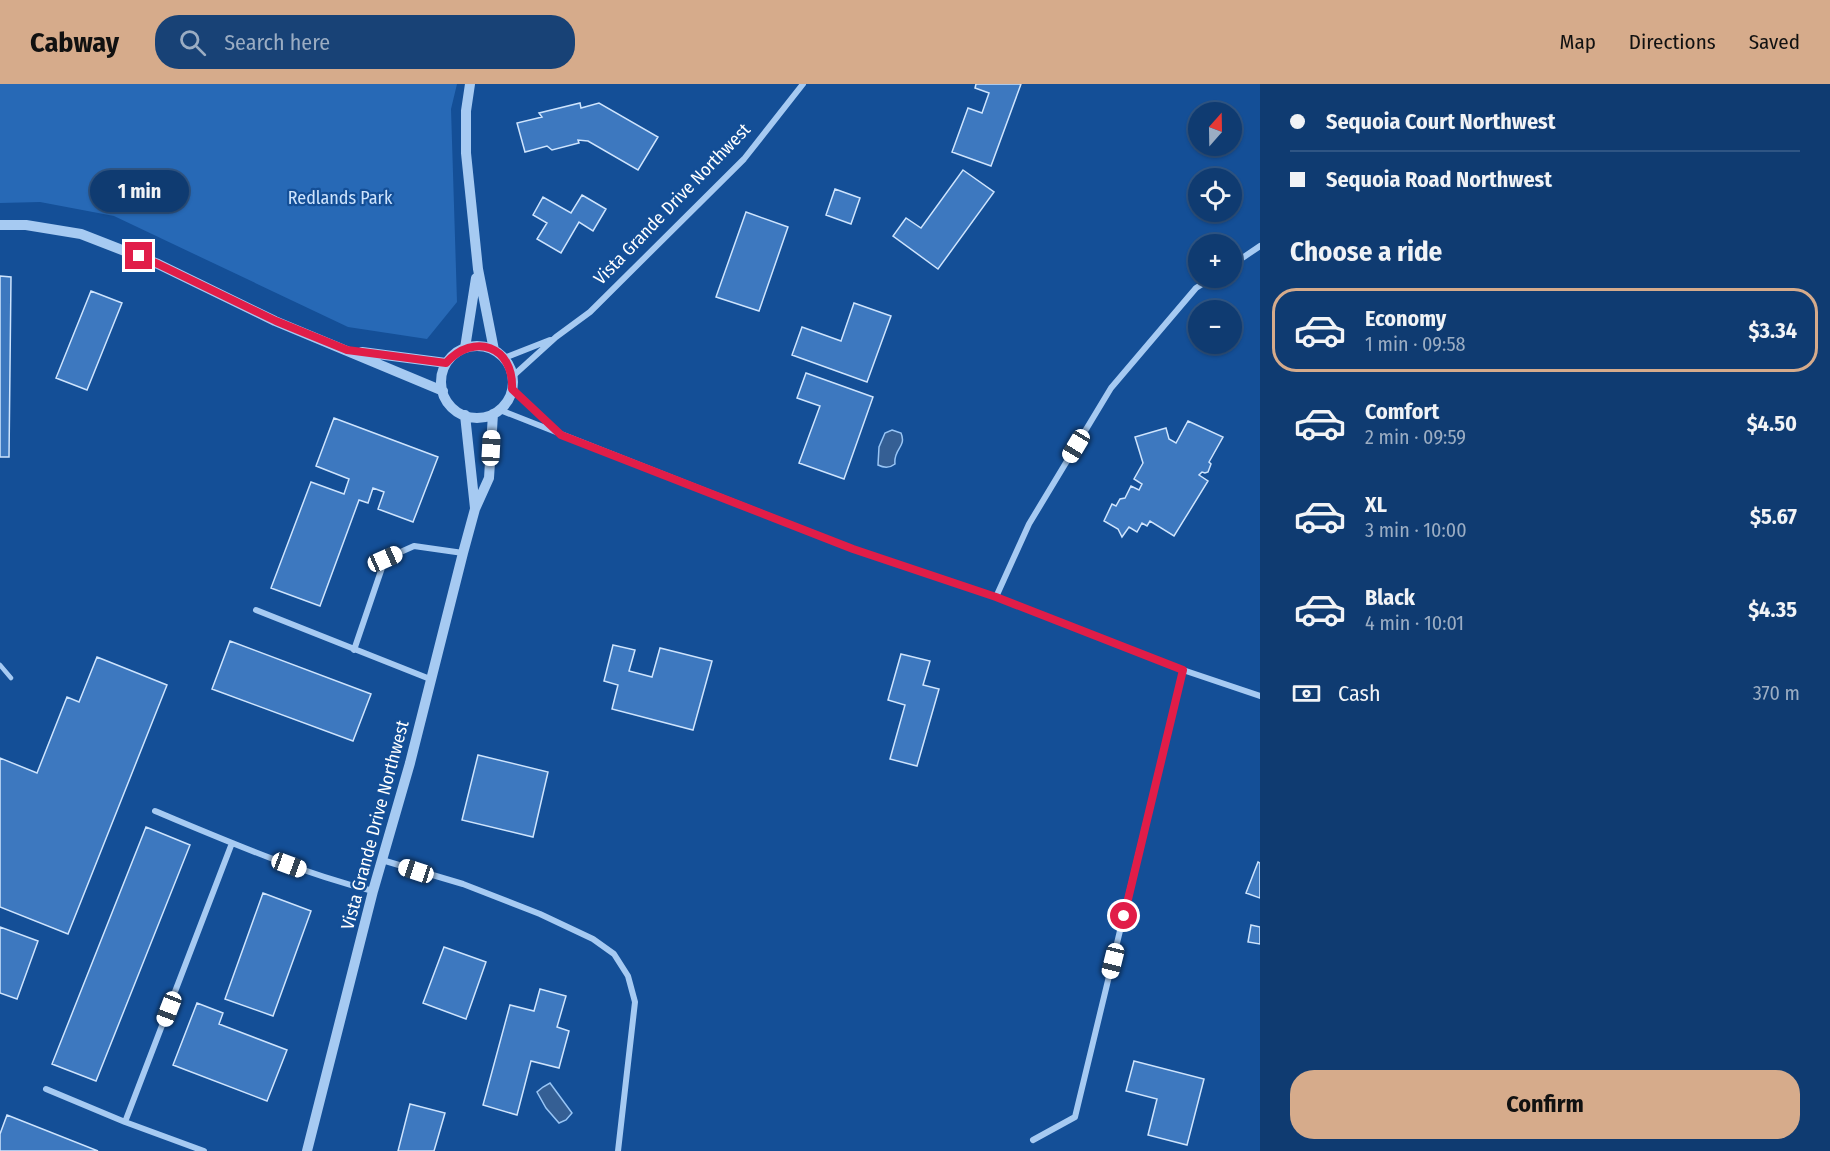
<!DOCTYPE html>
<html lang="en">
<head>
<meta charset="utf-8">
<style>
  :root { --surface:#0f3b71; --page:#184276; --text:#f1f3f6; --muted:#9badc3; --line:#2f5584; --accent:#d6ab8b }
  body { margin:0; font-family:"Fira Sans Condensed",sans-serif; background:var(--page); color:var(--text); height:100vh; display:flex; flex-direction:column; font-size:22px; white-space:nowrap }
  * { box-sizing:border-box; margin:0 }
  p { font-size:20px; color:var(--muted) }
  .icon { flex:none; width:33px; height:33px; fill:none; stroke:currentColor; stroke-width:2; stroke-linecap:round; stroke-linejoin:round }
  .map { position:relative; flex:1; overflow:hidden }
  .sheet { display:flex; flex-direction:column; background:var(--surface); width:570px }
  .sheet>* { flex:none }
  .banner { display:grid; align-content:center; height:132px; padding:0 30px; background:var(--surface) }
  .needle { width:39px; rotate:20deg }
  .fabs { position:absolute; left:1188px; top:18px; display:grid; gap:12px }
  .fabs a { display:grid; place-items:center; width:54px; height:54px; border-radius:50%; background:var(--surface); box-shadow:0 2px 4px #0004,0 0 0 2px var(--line); font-size:30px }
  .end { position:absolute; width:27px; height:27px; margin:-14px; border:8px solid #e11d48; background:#fff; box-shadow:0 0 0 3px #fff }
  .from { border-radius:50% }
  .bubble { position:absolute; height:42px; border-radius:21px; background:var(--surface); box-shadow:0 2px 4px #0004,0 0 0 2px var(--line); font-size:20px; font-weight:700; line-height:42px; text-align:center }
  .car { position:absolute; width:18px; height:36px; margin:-18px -9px; border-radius:8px; box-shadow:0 0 4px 2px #0007; background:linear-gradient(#fff 24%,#345 0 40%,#fff 0 76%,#345 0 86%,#fff 0) }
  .banner b { display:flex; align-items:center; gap:21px; height:57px; font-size:22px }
  .banner b+b { border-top:2px solid var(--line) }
  .banner i { width:15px; height:15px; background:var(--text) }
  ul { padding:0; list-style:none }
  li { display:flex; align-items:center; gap:18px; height:84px; margin:0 12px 9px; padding:0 18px; border:3px solid transparent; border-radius:24px }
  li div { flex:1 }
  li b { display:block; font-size:22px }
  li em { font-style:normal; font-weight:700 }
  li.on { border-color:var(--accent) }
  li>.icon { width:54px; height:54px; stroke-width:1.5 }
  h2 { padding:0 30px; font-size:27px; line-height:72px }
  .pay { display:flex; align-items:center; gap:15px; height:66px; padding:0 30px; font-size:22px }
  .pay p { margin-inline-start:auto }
  .cta { display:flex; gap:12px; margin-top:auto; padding:12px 30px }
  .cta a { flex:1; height:69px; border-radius:24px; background:var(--accent); color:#111; font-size:24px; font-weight:700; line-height:69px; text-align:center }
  header { display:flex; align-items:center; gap:36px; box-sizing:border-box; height:84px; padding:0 30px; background:var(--accent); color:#111 }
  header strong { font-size:28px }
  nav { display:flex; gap:33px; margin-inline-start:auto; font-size:21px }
  .search { width:420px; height:54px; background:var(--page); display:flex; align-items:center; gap:15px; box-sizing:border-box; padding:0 21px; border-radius:24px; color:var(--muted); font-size:22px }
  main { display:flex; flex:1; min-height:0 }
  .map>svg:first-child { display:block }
</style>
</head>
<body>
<header>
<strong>Cabway</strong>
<div class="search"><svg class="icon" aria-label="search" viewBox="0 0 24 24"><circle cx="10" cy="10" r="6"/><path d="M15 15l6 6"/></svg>Search here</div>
<nav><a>Map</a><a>Directions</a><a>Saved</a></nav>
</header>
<main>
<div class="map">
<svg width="1260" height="1067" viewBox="0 0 1260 1067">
  <rect width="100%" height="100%" fill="#144f97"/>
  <path fill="#2769b6" d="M0,0h457l-6,25 6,193 -30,37 -79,-12 -234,-111 -74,-14 -40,1z"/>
  <path fill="#355f94" stroke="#98c5f5" stroke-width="1.5" d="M892,346l9,3c6,14 -8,16 -6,31 -5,4 -11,4 -17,1l1,-18 6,-14z
    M550,999l22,30 -6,7 -7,3 -13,-15 -9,-16 6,-5z"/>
  <path fill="#3d78bf" stroke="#cee4fd" stroke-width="1.5" d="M976,0h45l-30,82 -39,-14 16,-44 14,5 7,-20 -14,-5z
    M580,19l1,5 18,-5 59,34 -20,33 -50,-29 -10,-1 1,3 -27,7 -5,-4 -22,6 -8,-29 25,-6 -3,-4z
    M963,86l31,22 -56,77 -45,-33 13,-18 15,10z
    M835,105l25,9 -9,26 -25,-9z
    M582,111l24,14 -13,22 -14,-9 -18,31 -24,-14 10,-16 -14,-8 10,-18 28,16z
    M746,128l42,15 -29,84 -43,-14z
    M0,192l11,1 -2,180h-9z
    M91,207l31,12 -35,87 -31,-12z
    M854,219l37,13 -24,66 -75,-27 10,-28 39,14z
    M806,289l67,24 -29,82 -45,-16 21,-57 -23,-8z
    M334,334l104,39 -25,65 -35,-13 6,-17 -11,-4 -5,15 -9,-3 -39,106 -49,-18 40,-106 33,12 5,-15 -33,-13z
    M1188,337l35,16 -14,25 2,2 -3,8 -3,1 -3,-1 -3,3 9,6 -34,55 -24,-15 -3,5 -5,-3 -5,9 -8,-5 -7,10 -4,-8 -14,-8 8,-17 4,2 4,-7 5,-1 6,-12 8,4 3,-6 -8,-5 9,-16 -8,-26 31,-9 3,11 7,4z
    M230,557l141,53 -18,47 -141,-52z
    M613,561l22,5 -6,21 23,6 8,-29 52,13 -19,69 -81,-21 6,-24 -14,-4z
    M901,570l29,7 -7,24 16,4 -22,77 -27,-7 15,-54 -17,-5z
    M97,573l70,28 -99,249 -68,-27v-149l37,15 30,-76 12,5z
    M478,671l70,17 -15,65 -71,-17z
    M146,743l44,18 -94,236 -44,-17z
    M1258,778l2,1v35l-14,-5z
    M263,809l48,18 -38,105 -48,-17z
    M1251,841l9,2v17l-12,-2z
    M0,843l38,14 -21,58 -17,-6z
    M444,863l42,15 -20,57 -43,-16z
    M540,905l26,7 -9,31 12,4 -10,37 -28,-7 -14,54 -34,-10 27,-100 24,6z
    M197,919l26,10 -4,11 68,26 -20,51 -94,-36z
    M1134,977l70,18 -17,66 -39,-10 9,-36 -31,-8z
    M410,1020l35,9 -11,38h-36z
    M7,1031l91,36h-98v-17z"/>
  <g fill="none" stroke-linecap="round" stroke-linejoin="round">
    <path stroke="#a6caf2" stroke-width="4.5" d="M0,581l11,13"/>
    <path stroke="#a6caf2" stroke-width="6" d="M1232,181l28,-19
      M504,274l46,-18
      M513,292l43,-39 34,-25 154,-153 59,-75
      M512,305l47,44
      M500,326l353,139 143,48 187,73 77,26
      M996,513l33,-73 82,-136 85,-100 16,-10
      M256,526l174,69
      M354,566l31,-91 29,-13 49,7
      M155,727c72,30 143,61 218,80
      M382,776l81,24 77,30 53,25 21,15 14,22 7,26 -17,149
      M46,1005l79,33 79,29
      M125,1038l107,-279
      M1033,1056l42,-23 108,-447"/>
    <path stroke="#a6caf2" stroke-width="10" d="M470,0l-4,27v42l12,116 16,81
      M0,141h26l55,9 77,30 117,57 168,70
      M441 298a36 36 0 1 1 72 0a36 36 0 1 1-72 0Z
      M465,264l11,-70
      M362,268l84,11
      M465,331l10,93
      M307,1067l66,-260 37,-128 53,-210 12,-44 14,-31 4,-64"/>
  </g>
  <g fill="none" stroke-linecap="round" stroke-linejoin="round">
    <path stroke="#e11d48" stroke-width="8" d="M139,172l19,8 118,57 71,29 99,13c28,-31 68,-17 66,26l49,46 292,114 143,48 187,73 -59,246"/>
  </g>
  <g text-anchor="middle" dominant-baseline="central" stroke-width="4.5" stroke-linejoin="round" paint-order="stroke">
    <g font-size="18" fill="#cee4fd" stroke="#144f97">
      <text x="340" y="114">Redlands Park</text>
    </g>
    <g font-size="18" fill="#fff" stroke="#144f97">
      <text transform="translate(672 120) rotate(-46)">Vista Grande Drive Northwest</text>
      <text transform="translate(375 741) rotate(-75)">Vista Grande Drive Northwest</text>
    </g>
  </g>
</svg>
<div class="fabs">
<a><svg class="needle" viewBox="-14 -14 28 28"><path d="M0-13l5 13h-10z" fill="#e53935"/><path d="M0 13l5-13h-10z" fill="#9badc3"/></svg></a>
<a><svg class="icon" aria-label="locate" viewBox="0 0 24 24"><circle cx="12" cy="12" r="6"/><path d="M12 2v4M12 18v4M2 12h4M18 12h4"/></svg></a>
<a>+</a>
<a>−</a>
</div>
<i class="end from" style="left:1124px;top:832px"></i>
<i class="end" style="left:139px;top:172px"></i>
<div class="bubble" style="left:90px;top:86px;width:99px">1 min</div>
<i class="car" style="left:1076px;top:362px;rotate:211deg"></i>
<i class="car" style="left:491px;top:364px;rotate:3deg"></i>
<i class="car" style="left:385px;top:475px;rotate:66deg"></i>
<i class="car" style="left:289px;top:781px;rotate:110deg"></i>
<i class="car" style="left:416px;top:787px;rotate:288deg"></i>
<i class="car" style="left:1113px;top:877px;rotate:194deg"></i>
<i class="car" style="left:169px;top:925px;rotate:201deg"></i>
</div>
<section class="sheet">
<div class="banner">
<b><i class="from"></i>Sequoia Court Northwest</b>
<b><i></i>Sequoia Road Northwest</b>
</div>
<h2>Choose a ride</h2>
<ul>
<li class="on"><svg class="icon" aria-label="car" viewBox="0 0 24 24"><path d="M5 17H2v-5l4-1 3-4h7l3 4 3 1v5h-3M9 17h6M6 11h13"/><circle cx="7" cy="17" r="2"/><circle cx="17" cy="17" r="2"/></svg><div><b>Economy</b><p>1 min · 09:58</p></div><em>$3.34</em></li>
<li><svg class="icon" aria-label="car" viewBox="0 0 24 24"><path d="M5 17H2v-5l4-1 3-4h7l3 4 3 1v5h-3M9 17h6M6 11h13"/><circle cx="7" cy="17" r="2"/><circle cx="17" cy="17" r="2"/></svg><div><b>Comfort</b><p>2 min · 09:59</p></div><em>$4.50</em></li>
<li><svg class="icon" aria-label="car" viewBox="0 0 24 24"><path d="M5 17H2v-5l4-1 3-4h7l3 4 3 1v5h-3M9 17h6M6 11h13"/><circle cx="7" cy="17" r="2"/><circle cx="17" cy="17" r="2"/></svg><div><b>XL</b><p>3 min · 10:00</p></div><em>$5.67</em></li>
<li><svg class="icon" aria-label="car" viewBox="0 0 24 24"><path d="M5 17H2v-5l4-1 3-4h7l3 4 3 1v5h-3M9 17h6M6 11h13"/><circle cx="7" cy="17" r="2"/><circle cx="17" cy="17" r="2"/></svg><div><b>Black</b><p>4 min · 10:01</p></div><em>$4.35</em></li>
</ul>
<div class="pay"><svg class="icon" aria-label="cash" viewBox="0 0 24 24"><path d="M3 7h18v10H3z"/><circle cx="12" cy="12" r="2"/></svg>Cash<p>370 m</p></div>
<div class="cta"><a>Confirm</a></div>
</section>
</main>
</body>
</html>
